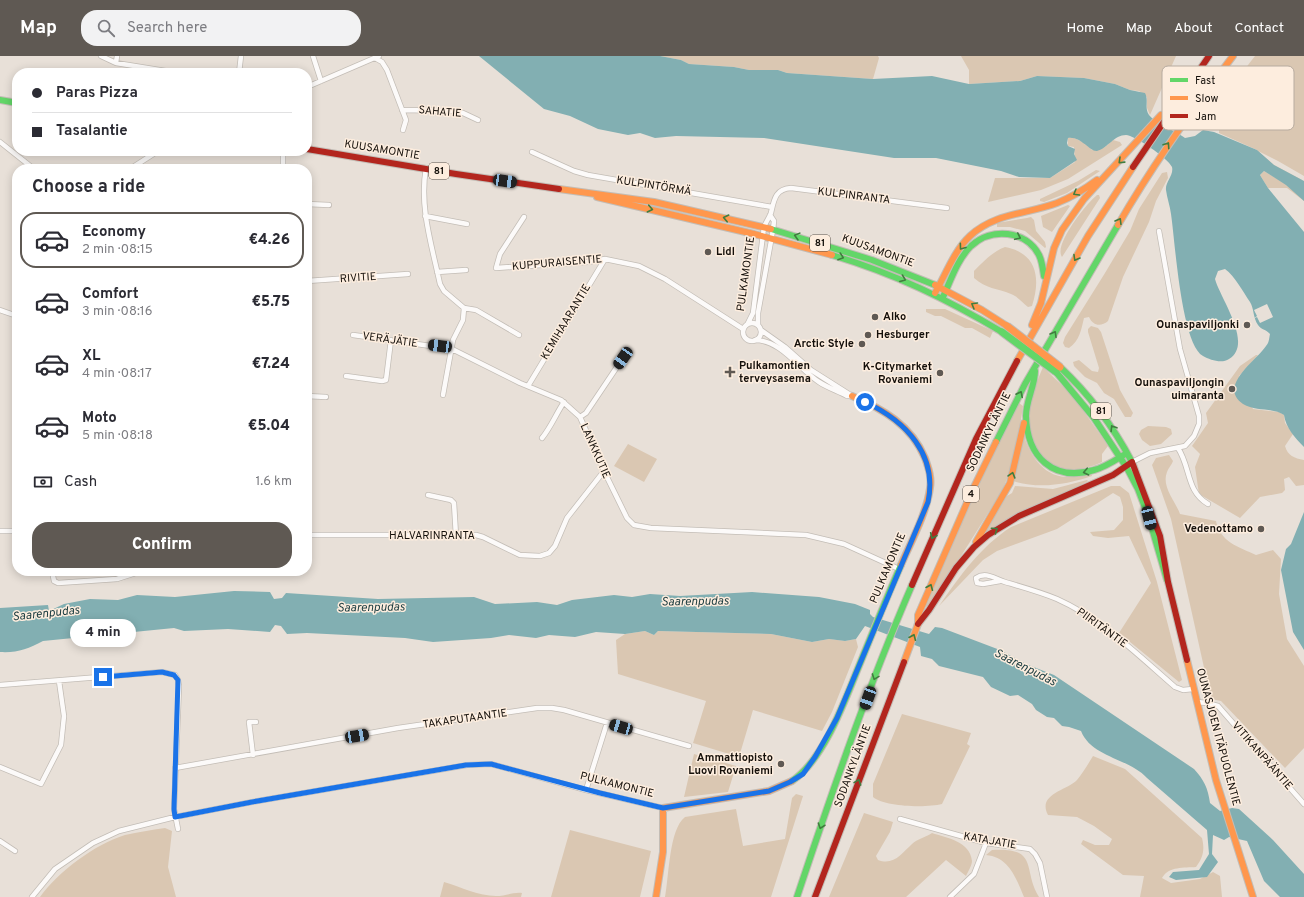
<!DOCTYPE html>
<html lang="en">
<head>
<meta charset="utf-8">
<style>
  :root { --surface:#fff; --page:#f2f2f3; --text:#2b2b33; --muted:#7c7c81; --line:#e1e1e2; --accent:#5f5953 }
  body { margin:0; font-family:Overpass,sans-serif; background:var(--page); color:var(--text); height:100vh; display:flex; flex-direction:column; font-size:15px; white-space:nowrap }
  * { box-sizing:border-box; margin:0 }
  p { font-size:13px; color:var(--muted) }
  .icon { flex:none; width:22px; height:22px; fill:none; stroke:currentColor; stroke-width:2; stroke-linecap:round; stroke-linejoin:round }
  .map { position:relative; flex:1; overflow:hidden }
  .panel { position:absolute; left:12px; top:108px; width:300px; height:412px; display:flex; flex-direction:column; background:var(--surface); border-radius:16px; box-shadow:0 2px 10px #0003 }
  .panel>* { flex:none }
  .top-card { position:absolute; left:12px; top:12px; width:300px; height:88px; border-radius:16px; box-shadow:0 2px 10px #0003; display:grid; align-content:center; height:88px; padding:0 20px; background:var(--surface) }
  .end { position:absolute; width:18px; height:18px; margin:-9px; border:5px solid #1a73e8; background:#fff; box-shadow:0 0 0 2px #fff }
  .from { border-radius:50% }
  .bubble { position:absolute; height:28px; border-radius:14px; background:var(--surface); box-shadow:0 2px 10px #0003; font-size:13px; font-weight:800; line-height:28px; text-align:center }
  .car { position:absolute; width:12px; height:24px; margin:-12px -6px; border-radius:5px; box-shadow:0 0 3px 1px #0007; background:linear-gradient(#222 24%,#8ab4d8 0 40%,#222 0 76%,#8ab4d8 0 86%,#222 0) }
  .top-card b { display:flex; align-items:center; gap:14px; height:38px; font-size:15px }
  .top-card b+b { border-top:1px solid var(--line) }
  .top-card i { width:10px; height:10px; background:var(--text) }
  ul { padding:0; list-style:none }
  li { display:flex; align-items:center; gap:12px; height:56px; margin:0 8px 6px; padding:0 12px; border:2px solid transparent; border-radius:16px }
  li div { flex:1 }
  li b { display:block; font-size:15px }
  li em { font-style:normal; font-weight:800 }
  li.selected { border-color:var(--accent) }
  li>.icon { width:36px; height:36px; stroke-width:1.5 }
  h2 { padding:0 20px; font-size:18px; line-height:48px }
  .pay { display:flex; align-items:center; gap:10px; height:44px; padding:0 20px; font-size:15px }
  .pay p { margin-inline-start:auto }
  .cta { display:flex; gap:8px; margin-top:auto; padding:8px 20px }
  .cta a { flex:1; height:46px; border-radius:16px; background:var(--accent); color:#fff; font-size:16px; font-weight:800; line-height:46px; text-align:center }
  header { display:flex; align-items:center; gap:24px; box-sizing:border-box; height:56px; padding:0 20px; background:var(--accent); color:#fff }
  header strong { font-size:19px }
  nav { display:flex; gap:22px; margin-inline-start:auto; font-size:14px }
  .search { width:280px; height:36px; background:var(--page); display:flex; align-items:center; gap:10px; box-sizing:border-box; padding:0 14px; border-radius:16px; color:var(--muted); font-size:15px }
  .map>svg:first-child { display:block }
</style>
</head>
<body>
<header>
<strong>Map</strong>
<div class="search"><svg class="icon" aria-label="search" viewBox="0 0 24 24"><circle cx="10" cy="10" r="6"/><path d="M15 15l6 6"/></svg>Search here</div>
<nav><a>Home</a><a>Map</a><a>About</a><a>Contact</a></nav>
</header>
<div class="map">
<svg width="1304" height="841" viewBox="0 0 1304 841">
  <rect width="100%" height="100%" fill="#e8e0d8"/>
  <path fill="#dac7b2" d="M660,0h218l1,2 -6,21 -86,-6 -9,-3h-29l-15,-3 -45,-3 -8,-4z
    M961,0h215l-26,59 -3,-7v-11l-8,-6 -9,-1 -15,-6 -31,-6 -47,-2 -17,5 -51,3v-14z
    M1255,0h49v120l-26,-15 -20,-10 16,14 30,16 -39,-16 -8,-15 -38,-17v-5l-13,-9z
    M1072,81l13,6 7,7 13,-3 8,-7 7,2 2,3 -54,34 -27,11 -53,12 7,-24h55l25,-16 -1,-15 -6,-1v-8z
    M1096,114l4,1 -33,22 -23,9 -4,-1v-2l38,-18z
    M1264,115l40,24v6l-17,-13h-19l-8,-13z
    M1167,116l1,6 -12,23 -7,21 -26,55 -15,44c-7,6 -15,5 -19,-4l-5,1c-3,12 -4,22 -15,30l-4,-1 -2,-4 2,-6 40,-64 25,-42 9,-22 23,-36z
    M1097,139h2l1,3 -38,59c-9,-12 25,-54 35,-62z
    M1068,149l2,1 -18,26 -9,-5 -2,-11z
    M1027,162l4,-1 3,3 2,11 9,11 1,5 -1,1 -20,-17 -15,-4h-13v-4z
    M1005,191c32,6 36,31 27,59l-4,1c-5,-4 -11,-11 -17,-13 -14,-6 -25,-5 -37,-16v-7c10,-10 18,-19 31,-24z
    M926,253h19l48,22 -3,7 -18,-10h-7l-24,-12h-6l-9,-4z
    M1091,270l7,2 3,4 19,58 13,23 -2,4h-6l-11,-18 -10,-6 -7,-10 -12,-6 -11,-11 -1,-4 6,-2 13,11 6,1 1,-4 -11,-36v-3z
    M1256,299h2l-19,21 14,33 26,3 5,3 1,8 8,11 -8,12c3,10 9,12 19,14v25l-8,1 -7,-9 -5,2 1,11 -3,3 -22,4 -20,21 -41,-24 -4,-27 5,-13 -8,-8 16,-23 -2,-10 34,-47z
    M1043,311l30,29 31,44 4,6 -6,8v8c-41,20 -76,-2 -73,-48 1,-15 8,-33 14,-47z
    M1019,347l4,3c-4,28 -9,59 -21,85l-73,116 -4,-1 57,-129z
    M1148,370l18,1 5,2 1,5 -11,10 -11,2 -8,-6 -3,-6 2,-4z
    M1023,376c5,20 19,44 43,45 8,0 17,-2 25,-4l1,3c-24,8 -50,13 -76,6l-2,-1z
    M628,388l29,15 -13,23 -30,-16z
    M1169,399l4,6c-1,4 -5,7 -6,11 -6,15 9,30 13,42l36,7c4,21 23,26 40,34l17,-5 8,9 -2,35 8,45 17,27v82l-19,20 -64,-67 -10,-2 -40,-180 -19,-54 4,-7z
    M1087,424l1,1 -107,56 26,-41 5,-3 3,-7 38,3z
    M1111,430h9l9,7 28,89 25,98 -3,2 -60,-49 32,-50 -22,-47 -21,2 -15,-2 -3,-4 24,-2 9,-10v-13l-3,-10 -7,-4 -56,36 -60,22 -14,9 -44,46c21,-30 41,-59 72,-79z
    M645,575l9,4 4,-4 113,3 41,8 17,-3 16,2 11,-2 2,8 -26,65 -10,19 -69,-21 -14,47 -46,-14 13,-42 -88,-27 -2,-34 9,-6z
    M902,658l69,19 -4,11 3,2 -28,58c-16,4 -57,3 -69,-7v-13z
    M694,698l42,12 -8,26 -44,5z
    M1093,700l32,13 77,69c3,12 1,20 -6,29 -12,1 -27,-1 -34,11l9,5 29,-4 13,-7 7,4 2,21h-82l4,-21 -21,-1 -42,-31 2,-4 12,5h14l3,-6 -18,-13 -17,-9 -29,-2c-11,-21 18,-24 29,-35 6,-7 11,-16 16,-24z
    M796,738l7,2 -32,101h-106c4,-20 4,-68 20,-80l51,-8 7,37 42,-7 7,-41z
    M864,757l29,9 -3,10 -14,24 2,4c16,6 24,-7 34,-16 5,-5 14,-7 20,-11 15,5 38,8 40,28 0,4 -4,11 -6,15l-20,-16 -40,37h-77z
    M165,772l7,3 -4,36 8,30h-136c18,-25 55,-53 85,-62 13,-3 26,-5 40,-7z
    M570,774l81,21 -11,46h-89z
    M992,794c48,-3 30,20 47,47h-15c-8,-19 -15,-40 -38,-42z
    M444,826c17,5 35,14 52,14 9,0 17,-4 26,-3l-1,4h-81z"/>
  <path fill="#82afb2" d="M479,0h181l21,4 8,4 45,3 15,3h29l9,3 86,6 59,-3 37,8 51,-3 17,-5 47,2 31,6 15,6 15,3c4,7 -1,15 4,22 5,7 28,17 36,23l10,-2 8,-6 11,2 43,18 17,15 30,16v20l-18,-16 -22,-14 -4,4 8,13 36,44v215c-9,-9 -18,-19 -20,-32 -11,-8 -28,-3 -41,-11 -26,-18 14,-44 23,-58 3,-3 3,-7 4,-12 -4,-5 -9,-4 -12,-9 -5,-7 -4,-17 -8,-23 -7,-10 -15,-26 -25,-33l-7,2 -3,8c5,19 39,65 14,80 -7,5 -19,1 -26,-3 -22,-12 -28,-116 -32,-142 -1,-8 -4,-16 -5,-24 -1,-8 8,-15 6,-23 -4,-9 -38,-32 -46,-32 -12,0 -18,13 -29,16 -7,1 -16,-15 -29,-13l-1,5 1,3 7,3 -1,5 3,6 -27,18 -31,-1 -18,-6 -65,-13h-42l-130,-20 -88,-2 -21,2 -15,-5 -12,2 -30,-6 -28,-13 -26,-7z
    M1304,456v138l-11,-18 -12,-62 5,-21 5,-5z
    M234,535l36,1 4,7 8,-1 4,-5 92,6 96,-2 21,7 42,-2 20,3 15,-5 42,-5 18,2 18,-3 30,2 72,-4 67,5 36,7 15,6v4l3,3 56,17 6,-7 7,1 58,22 26,14 28,11 140,94c10,11 14,19 16,34l10,8 12,-3 7,1 34,31 31,34v23h-24l-16,-16 -17,-40 -18,-4 -5,3 -11,-5 -1,19 6,8 -11,15 -31,3 -7,-3 4,-5 26,-2 10,-16 -2,-24 -60,-52c-18,-20 -55,-20 -66,-47l-12,-4 -7,-1 -8,-8 -7,-1 -11,-7 -4,-6 -14,-9 -8,1 -19,-9 -8,-10 -44,-11 -7,-7 -11,-3 -1,-9 -55,-21 -9,13 -11,2 -16,-2 -17,3 -41,-8 -113,-3 -4,4 -9,-4 -20,3 -29,-2 -21,5 -26,-2 -13,3 -27,-3 -18,3 -58,4 -28,-4 -98,-5 -20,1 -6,-8 -6,-1 -5,7 -42,-3 -44,2 -10,-3 -131,13c-15,8 -26,12 -43,11v-44l48,-3 1,6 15,-7 26,-5 28,1 19,-5 38,2z"/>
  <path fill="#e8e0d8" d="M1267,248l6,13 -13,6 -3,-6 -4,2 4,-3 -3,-6z"/>
  <g fill="none" stroke-linecap="round" stroke-linejoin="round">
    <defs>
      <path id="street" d="M101,0l15,7 62,10
        M313,0l8,25
        M375,2l7,4 5,8 19,50 -3,10
        M116,7l1,-7
        M239,17l2,-17
        M307,31l72,-31
        M402,54l51,1 10,2 15,7
        M0,86l34,27
        M283,95v18
        M532,96l42,19 14,4 184,32
        M426,112c-7,39 6,78 14,116l4,7 20,17 12,2 43,25
        M130,113l28,-18
        M307,148l22,1
        M425,160l42,8
        M524,161l-24,37 -4,14 92,-6 17,-3 34,7 26,13 78,50
        M437,216l29,-2
        M307,225l101,-7
        M0,254l17,6
        M743 276a9 9 0 1 1 18 0a9 9 0 1 1-18 0Z
        M748,267l5,-10 11,-86c2,-5 5,-9 7,-14 3,-13 4,-24 20,-25l156,20
        M758,269v-12l15,-83 1,-9 -4,-6
        M761,274l24,17 26,23 41,26
        M353,279l99,14 68,34 41,17 19,17 24,54 23,47 7,7 17,3 155,7 38,9 55,25
        M755,284c26,0 44,29 64,42 9,6 19,9 28,14h5
        M346,320l36,5 4,-1 5,-40
        M528,330l77,-127
        M443,339l10,-55 10,-20 1,-12
        M307,340l19,1
        M580,361l6,-4 37,-55
        M542,382c9,-11 14,-24 22,-36
        M1178,392c13,20 8,43 30,56
        M1132,406l18,-9 35,-7 9,-10 5,-12v-8l-19,-67 -21,-118
        M428,439l23,5 3,3 2,33
        M0,475h17
        M307,479h169l7,2 37,18 20,1 9,-3 6,-7 12,-28 37,-47
        M52,515l2,10 4,2 59,-4 25,-8
        M230,515h7
        M1000,525l-17,3 -6,-1 -1,-5c10,-7 19,1 29,4 17,5 35,10 52,17 45,20 81,56 118,88l8,3 10,-1
        M0,629l162,-13 13,3 3,5 1,6 -5,123 4,20
        M1197,646l10,1 11,3 86,98
        M253,699l-4,-33h7
        M0,711l41,17 20,-39 3,-29 -5,-35
        M175,712l223,-40 139,-20h15l12,2 125,36
        M586,734l21,-67
        M900,763l86,24 44,6 5,5 5,9 7,34
        M0,785l15,10
        M32,841l23,-28 38,-26 26,-12 56,-14 77,-15 215,-37 24,-1 95,26 77,18
        M950,841l24,-23 12,-31"/>
      <path id="fast" d="M0,44l17,3
        M771,173l101,31 63,25
        M832,199c63,19 113,43 170,77
        M943,241c8,-17 14,-37 28,-51 20,-19 55,-16 68,9 3,6 4,14 5,21
        M1060,311c30,28 53,59 72,95
        M1035,315c0,15 -9,29 -9,45 1,41 27,66 68,54 12,-3 23,-11 33,-17
        M1056,316l38,46 33,50
        M996,386l29,-58 93,-159
        M1127,412l11,21 11,29 18,62
        M792,725c33,-22 54,-84 69,-120 13,-32 26,-64 40,-96
        M797,841c35,-105 71,-210 115,-312"/>
      <path id="slow" d="M559,133l95,13 117,27
        M597,141l157,37 78,21
        M1118,169c34,-59 73,-114 115,-169
        M935,229l47,25 25,16
        M935,237c11,-19 19,-42 35,-57 24,-23 58,-22 87,-33 15,-6 28,-14 40,-23
        M1032,269l9,-22 13,-55 8,-18 22,-31 77,-84
        M1017,305l71,-125 45,-69
        M852,340c31,13 59,29 73,62 3,9 7,19 5,30 -3,24 -19,54 -29,77
        M976,486l34,-59 14,-60
        M1187,604l29,120 37,117
        M904,606l14,-38v-9l55,-126 23,-47
        M656,841l7,-45v-44l106,-17 23,-10"/>
      <path id="jam" d="M307,93l149,25 103,15
        M1133,111l76,-111
        M1132,406l28,74 8,46 19,78
        M912,529l64,-146 41,-78
        M918,568l11,-14 27,-42 18,-21 14,-12 31,-19 94,-41 19,-13
        M815,841l89,-235"/>
    </defs>
    <use href="#street" stroke="#c3bdb6" stroke-width="6"/>
    <use href="#fast" stroke="#c3bdb6" stroke-width="8"/>
    <use href="#slow" stroke="#c3bdb6" stroke-width="8"/>
    <use href="#jam" stroke="#c3bdb6" stroke-width="8"/>
    <use href="#street" stroke="#fcfaf9" stroke-width="4.5"/>
    <use href="#fast" stroke="#63d668" stroke-width="6"/>
    <use href="#slow" stroke="#ff974d" stroke-width="6"/>
    <use href="#jam" stroke="#b3261e" stroke-width="6"/>
    <defs>
      <path id="fast-bridge" d="M1002,276l54,40"/>
      <path id="slow-bridge" d="M1007,270l53,41"/>
    </defs>
    <use href="#fast-bridge" stroke="#bfbbb7" stroke-width="9" stroke-linecap="butt"/>
    <use href="#slow-bridge" stroke="#bfbbb7" stroke-width="9" stroke-linecap="butt"/>
    <use href="#fast-bridge" stroke="#63d668" stroke-width="7"/>
    <use href="#slow-bridge" stroke="#ff974d" stroke-width="7"/>
  </g>
  <defs><path id="oneway-chevron" d="M-2-3.5L2.5 0L-2 3.5" fill="none" stroke-width="1.6" stroke-linecap="round" stroke-linejoin="round"/></defs>
  <g stroke="#407d3e">
    <use href="#oneway-chevron" transform="translate(1167 89) rotate(-56)"/>
    <use href="#oneway-chevron" transform="translate(1121 105) rotate(136)"/>
    <use href="#oneway-chevron" transform="translate(1076 137) rotate(150)"/>
    <use href="#oneway-chevron" transform="translate(650 153) rotate(12)"/>
    <use href="#oneway-chevron" transform="translate(726 162) rotate(-167)"/>
    <use href="#oneway-chevron" transform="translate(1119 165) rotate(-59)"/>
    <use href="#oneway-chevron" transform="translate(797 180) rotate(-165)"/>
    <use href="#oneway-chevron" transform="translate(1018 181) rotate(25)"/>
    <use href="#oneway-chevron" transform="translate(962 191) rotate(126)"/>
    <use href="#oneway-chevron" transform="translate(841 201) rotate(19)"/>
    <use href="#oneway-chevron" transform="translate(1076 202) rotate(120)"/>
    <use href="#oneway-chevron" transform="translate(903 223) rotate(21)"/>
    <use href="#oneway-chevron" transform="translate(974 249) rotate(-150)"/>
    <use href="#oneway-chevron" transform="translate(1054 278) rotate(-60)"/>
    <use href="#oneway-chevron" transform="translate(1020 338) rotate(-63)"/>
    <use href="#oneway-chevron" transform="translate(1113 372) rotate(-122)"/>
    <use href="#oneway-chevron" transform="translate(1086 416) rotate(168)"/>
    <use href="#oneway-chevron" transform="translate(1012 419) rotate(-74)"/>
    <use href="#oneway-chevron" transform="translate(995 474) rotate(-35)"/>
    <use href="#oneway-chevron" transform="translate(933 480) rotate(114)"/>
    <use href="#oneway-chevron" transform="translate(930 531) rotate(-67)"/>
    <use href="#oneway-chevron" transform="translate(913 581) rotate(-67)"/>
    <use href="#oneway-chevron" transform="translate(875 621) rotate(110)"/>
    <use href="#oneway-chevron" transform="translate(858 726) rotate(-70)"/>
    <use href="#oneway-chevron" transform="translate(821 770) rotate(109)"/>
  </g>
  <g fill="none" stroke-linecap="round" stroke-linejoin="round">
    <path stroke="#1a73e8" stroke-width="5" d="M103,621l59,-5 12,3 4,5 -4,129 1,8 77,-15 214,-37 25,-1 109,29 63,15 106,-17 21,-9 13,-8 12,-17 22,-39 91,-216c10,-47 -22,-81 -63,-100"/>
  </g>
  <g fill="#5f5953" stroke="#fdedde" stroke-width="1.5">
    <circle cx="708" cy="196" r="4"/>
    <circle cx="875" cy="261" r="4"/>
    <circle cx="1247" cy="269" r="4"/>
    <circle cx="868" cy="279" r="4"/>
    <circle cx="862" cy="288" r="4"/>
    <path d="M728 310h4v4h4v4h-4v4h-4v-4h-4v-4h4z"/>
    <circle cx="940" cy="317" r="4"/>
    <circle cx="1232" cy="333" r="4"/>
    <circle cx="1261" cy="473" r="4"/>
    <circle cx="781" cy="708" r="4"/>
  </g>
  <g text-anchor="middle" dominant-baseline="central" stroke-width="3" stroke-linejoin="round" paint-order="stroke">
    <g fill="#fdedde" stroke="#5b524a" stroke-width="1">
      <rect x="429" y="107" width="20" height="16" rx="3"/>
      <rect x="810" y="179" width="20" height="16" rx="3"/>
      <rect x="1091" y="347" width="20" height="16" rx="3"/>
      <rect x="963" y="430" width="16" height="16" rx="3"/>
    </g>
    <g font-size="10" font-weight="bold" fill="#15100b">
      <text x="439" y="115">81</text>
      <text x="820" y="187">81</text>
      <text x="1101" y="355">81</text>
      <text x="971" y="438">4</text>
    </g>
    <g font-size="11" fill="#15100b" stroke="#fdedde">
      <text transform="translate(440 56) rotate(5)">SAHATIE</text>
      <text transform="translate(382 94) rotate(9)">KUUSAMONTIE</text>
      <text transform="translate(654 130) rotate(9)">KULPINTÖRMÄ</text>
      <text transform="translate(854 140) rotate(7)">KULPINRANTA</text>
      <text transform="translate(878 195) rotate(20)">KUUSAMONTIE</text>
      <text transform="translate(557 207) rotate(-5)">KUPPURAISENTIE</text>
      <text transform="translate(746 218) rotate(-82)">PULKAMONTIE</text>
      <text transform="translate(358 222) rotate(-4)">RIVITIE</text>
      <text transform="translate(566 266) rotate(-59)">KEMIHAARANTIE</text>
      <text transform="translate(390 284) rotate(8)">VERÄJÄTIE</text>
      <text transform="translate(989 376) rotate(-64)">SODANKYLÄNTIE</text>
      <text transform="translate(595 395) rotate(66)">LANKKUTIE</text>
      <text x="432" y="480">HALVARINRANTA</text>
      <text transform="translate(888 512) rotate(-67)">PULKAMONTIE</text>
      <text transform="translate(1102 572) rotate(36)">PIIRITÄNTIE</text>
      <text transform="translate(465 663) rotate(-8)">TAKAPUTAANTIE</text>
      <text transform="translate(1218 681) rotate(75)">OUNASJOEN ITÄPUOLENTIE</text>
      <text transform="translate(1262 700) rotate(49)">VITIKANPÄÄNTIE</text>
      <text transform="translate(853 710) rotate(-70)">SODANKYLÄNTIE</text>
      <text transform="translate(617 729) rotate(14)">PULKAMONTIE</text>
      <text transform="translate(990 785) rotate(10)">KATAJATIE</text>
    </g>
    <g font-size="11" font-weight="bold" fill="#15100b" stroke="#fdedde" text-anchor="end">
      <text x="716" y="196" text-anchor="start">Lidl</text>
      <text x="883" y="261" text-anchor="start">Alko</text>
      <text x="1239" y="269">Ounaspaviljonki</text>
      <text x="876" y="279" text-anchor="start">Hesburger</text>
      <text x="854" y="288">Arctic Style</text>
      <text x="739" y="310" text-anchor="start">Pulkamontien<tspan x="739" dy="13">terveysasema</tspan></text>
      <text x="932" y="311">K-Citymarket<tspan x="932" dy="13">Rovaniemi</tspan></text>
      <text x="1224" y="327">Ounaspaviljongin<tspan x="1224" dy="13">uimaranta</tspan></text>
      <text x="1253" y="473">Vedenottamo</text>
      <text x="773" y="702">Ammattiopisto<tspan x="773" dy="13">Luovi Rovaniemi</tspan></text>
    </g>
    <g font-size="12" font-style="italic" fill="#183a3e" stroke="#fdedde">
      <text transform="translate(695 546) rotate(-1)">Saarenpudas</text>
      <text transform="translate(371 552) rotate(-1)">Saarenpudas</text>
      <text transform="translate(46 558) rotate(-6)">Saarenpudas</text>
      <text transform="translate(1025 612) rotate(27)">Saarenpudas</text>
    </g>
  </g>
  <rect x="1162" y="10" width="132" height="64" rx="6" fill="#fdedde" stroke="#b7ab9f" stroke-width="1"/>
  <rect x="1170" y="22" width="18" height="4" fill="#63d668"/>
  <rect x="1170" y="40" width="18" height="4" fill="#ff974d"/>
  <rect x="1170" y="58" width="18" height="4" fill="#b3261e"/>
  <g font-size="11" fill="#15100b">
    <text x="1195" y="28">Fast</text>
    <text x="1195" y="46">Slow</text>
    <text x="1195" y="64">Jam</text>
  </g>
</svg>
<i class="end from" style="left:865px;top:346px"></i>
<i class="end" style="left:103px;top:621px"></i>
<div class="bubble" style="left:70px;top:563px;width:66px">4 min</div>
<i class="car" style="left:505px;top:125px;rotate:98deg"></i>
<i class="car" style="left:440px;top:290px;rotate:277deg"></i>
<i class="car" style="left:623px;top:302px;rotate:215deg"></i>
<i class="car" style="left:1149px;top:462px;rotate:166deg"></i>
<i class="car" style="left:868px;top:642px;rotate:200deg"></i>
<i class="car" style="left:621px;top:671px;rotate:286deg"></i>
<i class="car" style="left:357px;top:680px;rotate:80deg"></i>
<div class="top-card">
<b><i class="from"></i>Paras Pizza</b>
<b><i></i>Tasalantie</b>
</div>
<section class="panel">
<h2>Choose a ride</h2>
<ul>
<li class="selected"><svg class="icon" aria-label="car" viewBox="0 0 24 24"><path d="M5 17H2v-5l4-1 3-4h7l3 4 3 1v5h-3M9 17h6M6 11h13"/><circle cx="7" cy="17" r="2"/><circle cx="17" cy="17" r="2"/></svg><div><b>Economy</b><p>2 min · 08:15</p></div><em>€4.26</em></li>
<li><svg class="icon" aria-label="car" viewBox="0 0 24 24"><path d="M5 17H2v-5l4-1 3-4h7l3 4 3 1v5h-3M9 17h6M6 11h13"/><circle cx="7" cy="17" r="2"/><circle cx="17" cy="17" r="2"/></svg><div><b>Comfort</b><p>3 min · 08:16</p></div><em>€5.75</em></li>
<li><svg class="icon" aria-label="car" viewBox="0 0 24 24"><path d="M5 17H2v-5l4-1 3-4h7l3 4 3 1v5h-3M9 17h6M6 11h13"/><circle cx="7" cy="17" r="2"/><circle cx="17" cy="17" r="2"/></svg><div><b>XL</b><p>4 min · 08:17</p></div><em>€7.24</em></li>
<li><svg class="icon" aria-label="car" viewBox="0 0 24 24"><path d="M5 17H2v-5l4-1 3-4h7l3 4 3 1v5h-3M9 17h6M6 11h13"/><circle cx="7" cy="17" r="2"/><circle cx="17" cy="17" r="2"/></svg><div><b>Moto</b><p>5 min · 08:18</p></div><em>€5.04</em></li>
</ul>
<div class="pay"><svg class="icon" aria-label="cash" viewBox="0 0 24 24"><path d="M3 7h18v10H3z"/><circle cx="12" cy="12" r="2"/></svg>Cash<p>1.6 km</p></div>
<div class="cta"><a>Confirm</a></div>
</section>
</div>
</body>
</html>
